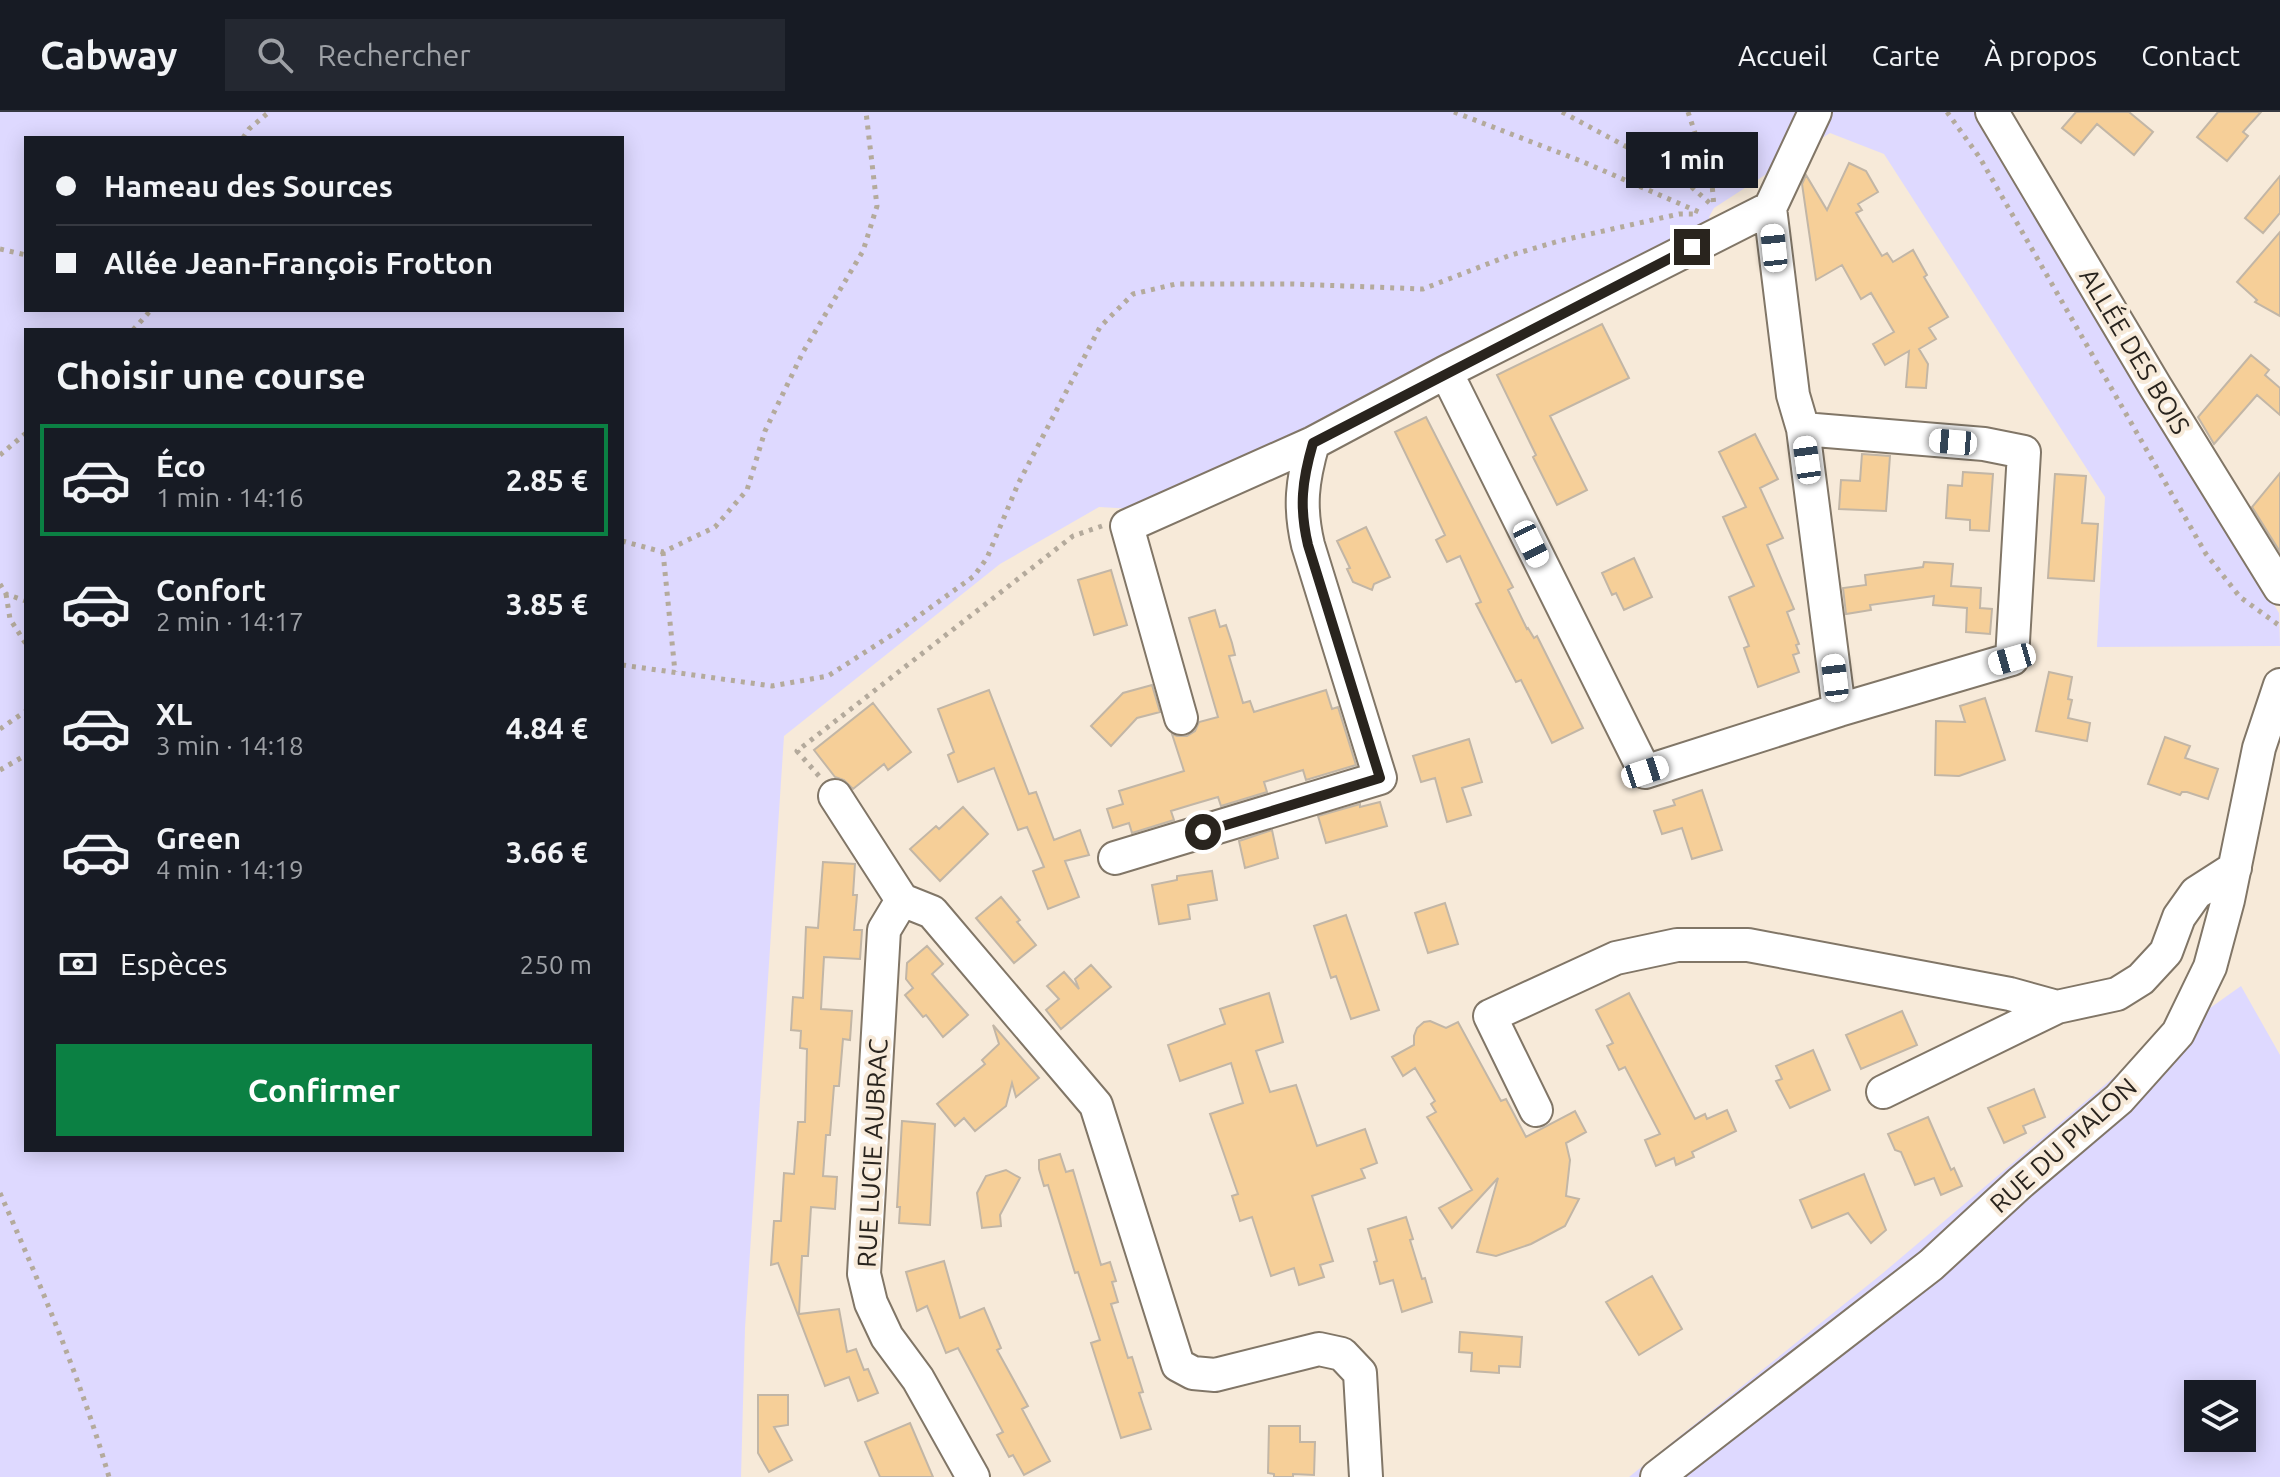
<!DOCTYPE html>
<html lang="fr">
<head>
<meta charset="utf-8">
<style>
  :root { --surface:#171b24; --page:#242831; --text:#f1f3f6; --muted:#9ea1a6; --line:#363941; --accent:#0b8043 }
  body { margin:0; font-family:Ubuntu,sans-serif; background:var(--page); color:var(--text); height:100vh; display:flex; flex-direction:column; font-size:30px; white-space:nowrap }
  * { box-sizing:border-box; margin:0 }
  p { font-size:26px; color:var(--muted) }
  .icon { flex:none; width:44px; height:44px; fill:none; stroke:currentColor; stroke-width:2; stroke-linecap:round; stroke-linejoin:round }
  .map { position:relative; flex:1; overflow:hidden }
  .sheet { position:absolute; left:24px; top:216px; width:600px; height:824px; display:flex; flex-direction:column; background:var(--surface); border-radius:0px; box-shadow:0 4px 20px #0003 }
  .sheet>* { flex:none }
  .guide { position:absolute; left:24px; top:24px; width:600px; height:176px; border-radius:0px; box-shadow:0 4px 20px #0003; display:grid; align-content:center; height:176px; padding:0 32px; background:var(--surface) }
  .fabs { position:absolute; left:2184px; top:1268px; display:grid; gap:16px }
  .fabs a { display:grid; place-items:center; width:72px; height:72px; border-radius:0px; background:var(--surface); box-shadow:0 4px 20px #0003; font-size:40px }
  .end { position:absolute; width:36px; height:36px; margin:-18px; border:10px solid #29241e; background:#fff; box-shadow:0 0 0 4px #fff }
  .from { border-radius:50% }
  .bubble { position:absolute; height:56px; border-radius:0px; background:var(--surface); box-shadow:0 4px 20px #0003; font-size:26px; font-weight:700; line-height:56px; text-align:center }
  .car { position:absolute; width:24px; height:48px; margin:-24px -12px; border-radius:10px; box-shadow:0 0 6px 2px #0007; background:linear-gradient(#fff 24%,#345 0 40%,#fff 0 76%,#345 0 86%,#fff 0) }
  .guide b { display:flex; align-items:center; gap:28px; height:76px; font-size:30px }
  .guide b+b { border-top:2px solid var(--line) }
  .guide i { width:20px; height:20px; background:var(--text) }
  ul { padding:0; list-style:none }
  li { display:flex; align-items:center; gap:24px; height:112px; margin:0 16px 12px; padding:0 16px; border:4px solid transparent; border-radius:0px }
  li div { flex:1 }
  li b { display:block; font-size:30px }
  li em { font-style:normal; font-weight:700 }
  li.on { border-color:var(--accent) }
  li>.icon { width:72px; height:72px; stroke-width:1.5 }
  h2 { padding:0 32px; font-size:36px; line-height:96px }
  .pay { display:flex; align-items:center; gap:20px; height:88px; padding:0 32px; font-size:30px }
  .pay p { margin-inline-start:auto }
  .primary-button { display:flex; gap:16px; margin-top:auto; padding:16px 32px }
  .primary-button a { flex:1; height:92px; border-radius:0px; background:var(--accent); color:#fff; font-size:32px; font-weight:700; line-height:92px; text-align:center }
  header { display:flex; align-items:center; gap:48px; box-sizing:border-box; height:112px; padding:0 40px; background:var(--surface); border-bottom:2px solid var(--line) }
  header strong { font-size:38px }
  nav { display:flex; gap:44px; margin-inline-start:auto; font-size:28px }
  .search { width:560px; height:72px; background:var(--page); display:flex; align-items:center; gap:20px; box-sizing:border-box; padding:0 28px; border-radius:0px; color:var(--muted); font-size:30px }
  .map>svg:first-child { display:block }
</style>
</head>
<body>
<header>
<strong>Cabway</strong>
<div class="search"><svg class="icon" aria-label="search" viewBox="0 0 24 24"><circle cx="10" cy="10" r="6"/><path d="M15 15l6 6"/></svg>Rechercher</div>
<nav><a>Accueil</a><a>Carte</a><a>À propos</a><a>Contact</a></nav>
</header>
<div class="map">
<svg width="2280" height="1365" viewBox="0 0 2280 1365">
  <rect width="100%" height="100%" fill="#f7ead9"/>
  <path fill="#ded9ff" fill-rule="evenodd" d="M0,0h1977l302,501 1,33 -183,1 8,-150 -221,-343 -54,-21 -116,75 -5,9 2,5 -373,191 -161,73 -42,23 -36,-2 -99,57 -216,172 -39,592 -4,149h-741zM26,26h596v172h-596zM26,218h596v820h-596z
    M2241,874l39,69v422h-651l254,-204 237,-201zM2198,1282h44v44h-44z"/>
  <path fill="#f6cf98" stroke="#c2b6a6" stroke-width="2" d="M2076,0h53l24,20 -19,23 -37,-31 -16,19 -19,-15z
    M2218,0h43l-18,20 5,4 -21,25 -30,-24z
    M1849,51l17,8 12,21 -20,12 4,6 -6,3 26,43 5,-3 6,9 20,-12 14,25 -3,2 24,40 -19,11 7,11 -17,10 9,15 -2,24 -20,-1 3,-36 -24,14 -12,-21 21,-12 -23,-39 -10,6 -19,-34 -26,15 -14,-96 4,-9 21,35z
    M2280,64v37l-17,20 -18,-15z
    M2280,120v84l-25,-14 2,-2 -20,-18z
    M1602,212l27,54 -79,38 37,74 -30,15 -24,-48 3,-2 -39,-80z
    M2251,243l18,15 -4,5 15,13v27l-23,-20 -43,49 -16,-27z
    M1426,305l87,170 -5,3 19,39 1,-1 6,10 3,-2 46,92 -31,15 -31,-63 -5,2 -40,-78 5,-2 -21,-46 -13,6 -11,-22 9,-5 -50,-103z
    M1755,322l23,45 -18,9 23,50 -16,7 27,64 -7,3 12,32 -3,1 3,8 -6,2 6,17 -41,15 -14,-39 5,-2 -20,-49 25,-11 -31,-69 23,-10 -27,-55z
    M1862,342l28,2 -4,55 -47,-2 2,-29 19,1z
    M1963,360l30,2 -4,57 -19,-1v-10l-24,-2 2,-33 14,1z
    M2280,361v79l-28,-45z
    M2055,362l31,2 -4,47 16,1 -4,57 -46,-3z
    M1366,415l24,50 -16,7 -2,6 -19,-8 -6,-13 3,-1 -13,-27z
    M1634,446l18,39 -28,13 -8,-17 -4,2 -10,-22z
    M1924,450l29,2 -2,22 30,2 -1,20 12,1 -2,25 -24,-2 1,-24 -34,-3 1,-9 -64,9 1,5 -25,4 -3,-26 23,-3 -1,-10 58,-8z
    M1111,458l16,55 -33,10 -16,-55z
    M1215,498l5,17 6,-2 6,18 3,12 -6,1 14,47 7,-2 4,11 72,-22 6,19 6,-2 18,58 -50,15 -3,-10 -39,12 3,10 -46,14 -3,-9 -24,7 -23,7 3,9 -42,13 -3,-10 -16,5 -6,-19 16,-5 -4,-13 65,-20 -12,-37 5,2h10l8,-5 4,-9 19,-5 -29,-99z
    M2049,560l23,5 -4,22 4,1 -4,18 22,5 -3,18 -51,-10z
    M1152,573l8,27 -23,6 -26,28 -20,-20 32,-33z
    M989,578l40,104 7,-2 18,48 26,-10 9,25 -24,6 14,36 -31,12 -15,-38 11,-4 -17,-40 -9,3 -24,-62 -36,14 -10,-27 6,-3 -16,-43z
    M1985,586l20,62 -46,16 -24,-1 1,-54 29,1 -5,-16z
    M873,591l38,49 -23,18 -4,-6 -31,25 -9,-9 -9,-3 -21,-27z
    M2165,625l25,9 -5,12 33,11 -10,30 -21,-7h-5l-2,3 -32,-11z
    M1469,627l13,43 -20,6 9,27 -24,7 -12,-44 -14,4 -8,-26z
    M1702,678l20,60 -30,9 -10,-31 -20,6 -8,-23 21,-6 -2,-5z
    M1380,690l7,24 -61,17 -8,-27 42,-12v3z
    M963,695l25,27 -48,47 -30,-32 26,-23 3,3z
    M1272,718l6,28 -33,10 -6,-27z
    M823,750l32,2 -2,31h4l-3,35h8l-2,29 -36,-2 -3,52 31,2 -2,29 -7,-1 -4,47h-5l-4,49h-4l-3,41 14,1 -2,32 -24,-2 -3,49h-6l-3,58 40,-5 8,43 9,-3 8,21 4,-1 10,24 -20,8 -9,-24 -24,9 -47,-123 -7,2 3,-44h7l3,-48 10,1 4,-52h7l2,-73 -7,-1 1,-17 -10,-1 2,-33 10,1 3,-71 12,1z
    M1212,759l5,29 -29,5 2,14 -31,5 -7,-39 25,-5v-4z
    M1001,785l19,23 -3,2 19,23 -22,18 -38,-45z
    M1445,791l13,41 -30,9 -13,-40z
    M1346,803l33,95 -28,9 -15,-43 -5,2 -17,-52z
    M927,834l16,18 -11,10 36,41 -25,22 -17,-22 -3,2 -18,-22 8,-7 -7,-9 1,-16z
    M1091,853l20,22 -50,42 -15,-19 13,-11 -12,-13 17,-14 15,17 -4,-10z
    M1269,881l14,49 -27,9 14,41 26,-7 21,61 48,-17 12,34 -16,6 4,9 -53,18 21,65 -13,4 4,12 -25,8 -5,-17 -23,8 -19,-59 -12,4 -8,-25 6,-2 -28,-80 33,-11 -12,-40 -51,18 -12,-36 57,-21 -5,-15z
    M1629,881l66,126 10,-5 2,5 20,-9 9,21 -44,21 2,5 -18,8 -2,-7 -18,8 -11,-26 15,-6 -35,-67 -6,3 -12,-24 6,-3 -17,-33z
    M1902,899l15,34 -56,24 -15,-34z
    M1430,909l16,7 12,-6 43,79 5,-2 20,38 49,-26 11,21 -20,11 4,17 -4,36 13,3 -14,27 -34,18 -35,12 -19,-4 21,-74 -46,50 -13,-20 33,-18 -45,-73 9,-5 -5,-8 4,-3 -20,-33 -12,8 -11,-19 22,-12v-9l3,-8 7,-6z
    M993,913l46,53 -23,19 -4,-14 -6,23 -31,25 -11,-13 -9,8 -18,-22 48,-40 -3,-4 17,-16z
    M1813,938l17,40 -40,18 -14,-27 6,-2 -6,-13z
    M2034,977l11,28 -22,9 3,7 -22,10 -16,-35z
    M1928,1005l23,53 3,-2 8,18 -21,9 -7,-17 -19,7 -14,-33 -6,-2 -7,-16z
    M902,1009l33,3 -5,101 -31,-2 1,-16h-3z
    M1060,1042l6,18 7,-2 28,95 9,-3 6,19 -4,1 6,20 -7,2 17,54 4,-1 11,35 -4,1 12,36 -30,9 -30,-95 9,-3 -22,-68 -3,1 -27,-88 -4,1 -5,-17v-9z
    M1006,1058l14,8 -20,37 1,11 -19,2 -5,-35 9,-17z
    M1864,1062l22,56 -15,13 -23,-30 -36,15 -12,-28z
    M1406,1105l7,22 -3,1 12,39 3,-1 7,24 -30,10 -9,-32 -13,4 -6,-22 3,-1 -9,-32z
    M944,1149l16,57 24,-10 17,40 -4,2 31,56 -6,3 28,52 -26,14 -11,-20 -4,2 -12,-22 6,-3 -45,-84 -12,5 -19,-47 -10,5 -11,-39z
    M1652,1164l30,53 -43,26 -33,-53z
    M1460,1220l62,5 -2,30 -21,-1v7l-28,-2 1,-18 -13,-1z
    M758,1283h30v30l-14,2 18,33 -23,12 -11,-19z
    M910,1311l23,54h-53l-15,-35z
    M1269,1314h31v16h15l-1,33 -21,-1v3h-19v-3l-6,-1z"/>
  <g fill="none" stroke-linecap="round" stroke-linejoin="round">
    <defs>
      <path id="minor" d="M1992,0l163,274 125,202
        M1446,260l199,400 194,-62 -36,-281 -10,-34 -23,-187
        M1803,317l181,15 40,8 -12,207 -173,51
        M1181,606l-54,-192 186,-83 133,-71 324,-164 45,-96
        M835,684l67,104 30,12 164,193 82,260 15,8 22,2 104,-26 23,5 18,19 6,104
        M1115,746l265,-80 -72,-233c-9,-38 -6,-64 5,-102
        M902,788l-18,30 -20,344 7,29 16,34 31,42 55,98
        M1883,980l174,-85
        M1536,998l-46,-94 126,-58 61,-13h71l262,49 47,13 60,-13 24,-15 25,-27 13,-35 17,-24 39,-25
        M1657,1365l274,-212 89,-82 99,-84 59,-66 32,-66 18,-67 31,-152 21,-63"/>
    </defs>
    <use href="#minor" stroke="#817667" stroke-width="36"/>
    <path stroke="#b4aa9c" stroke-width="5" stroke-dasharray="4 6" stroke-linecap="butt" d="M1454,0l127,49 118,51
      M1562,0l115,62 36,32
      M1688,0l24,72 2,23
      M1947,0l33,46 226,396 34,43 40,29
      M243,26l6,-9 20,-17
      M0,137l26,6
      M133,218l18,-20
      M0,343l26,-22
      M622,429l41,11 52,-25 32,-37 18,-59 38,-79 60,-101 14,-45 -11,-94
      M663,440l12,120
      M0,472l6,10 20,7
      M6,482l4,25 16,25
      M622,553l150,21 56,-10 70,-45 76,-55 13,-18 31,-74 82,-157 33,-33 43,-10h117l130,5 85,-33 51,-15 120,-27h16
      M0,617l26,-18
      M0,658l26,-15
      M819,664l-22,-25 276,-215 29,-10
      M0,1081c41,93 81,187 109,284"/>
    <use href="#minor" stroke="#fff" stroke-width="32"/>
  </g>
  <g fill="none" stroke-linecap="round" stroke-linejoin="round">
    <path stroke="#29241e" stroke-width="10" d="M1203,720l177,-54 -72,-233c-9,-38 -6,-64 5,-102l379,-196"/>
  </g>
  <g text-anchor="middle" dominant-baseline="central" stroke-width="8" stroke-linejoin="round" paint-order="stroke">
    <g font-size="26" fill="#29241e" stroke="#f7ead9">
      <text transform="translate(2135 239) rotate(59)">ALLÉE DES BOIS</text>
      <text transform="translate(2063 1033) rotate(-42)">RUE DU PIALON</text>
      <text transform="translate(872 1041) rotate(-87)">RUE LUCIE AUBRAC</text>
    </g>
  </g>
</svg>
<div class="fabs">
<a><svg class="icon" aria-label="layers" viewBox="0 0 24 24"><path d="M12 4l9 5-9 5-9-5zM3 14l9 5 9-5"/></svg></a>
</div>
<i class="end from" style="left:1203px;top:720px"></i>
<i class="end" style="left:1692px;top:135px"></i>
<div class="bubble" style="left:1626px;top:20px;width:132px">1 min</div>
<i class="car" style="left:1774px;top:136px;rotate:354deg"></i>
<i class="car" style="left:1953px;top:330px;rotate:275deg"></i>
<i class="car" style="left:1807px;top:348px;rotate:352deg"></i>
<i class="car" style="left:1531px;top:432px;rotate:154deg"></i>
<i class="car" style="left:2012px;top:547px;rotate:254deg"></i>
<i class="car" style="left:1835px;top:566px;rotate:353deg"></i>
<i class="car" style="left:1645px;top:660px;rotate:72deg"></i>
<div class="guide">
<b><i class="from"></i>Hameau des Sources</b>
<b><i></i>Allée Jean-François Frotton</b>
</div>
<section class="sheet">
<h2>Choisir une course</h2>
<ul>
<li class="on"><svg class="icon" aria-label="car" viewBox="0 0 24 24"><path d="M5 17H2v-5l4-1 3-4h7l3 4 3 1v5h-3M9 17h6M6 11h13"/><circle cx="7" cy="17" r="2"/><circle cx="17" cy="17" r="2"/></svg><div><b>Éco</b><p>1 min · 14:16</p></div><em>2.85 €</em></li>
<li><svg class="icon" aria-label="car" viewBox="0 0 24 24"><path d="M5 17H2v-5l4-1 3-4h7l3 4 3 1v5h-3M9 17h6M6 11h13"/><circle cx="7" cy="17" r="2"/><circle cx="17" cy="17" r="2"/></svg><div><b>Confort</b><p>2 min · 14:17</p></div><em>3.85 €</em></li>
<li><svg class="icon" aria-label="car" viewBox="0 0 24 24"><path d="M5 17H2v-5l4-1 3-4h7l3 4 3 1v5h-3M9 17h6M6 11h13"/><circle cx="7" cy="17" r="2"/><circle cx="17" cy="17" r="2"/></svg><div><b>XL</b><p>3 min · 14:18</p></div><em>4.84 €</em></li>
<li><svg class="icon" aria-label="car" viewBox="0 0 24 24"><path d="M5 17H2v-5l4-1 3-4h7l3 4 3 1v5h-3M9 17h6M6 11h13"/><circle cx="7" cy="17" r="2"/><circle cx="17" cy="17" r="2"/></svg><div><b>Green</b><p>4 min · 14:19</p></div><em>3.66 €</em></li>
</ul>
<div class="pay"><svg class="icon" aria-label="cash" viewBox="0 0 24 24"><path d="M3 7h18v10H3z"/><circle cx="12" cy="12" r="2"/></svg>Espèces<p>250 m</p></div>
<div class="primary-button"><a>Confirmer</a></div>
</section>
</div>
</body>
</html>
